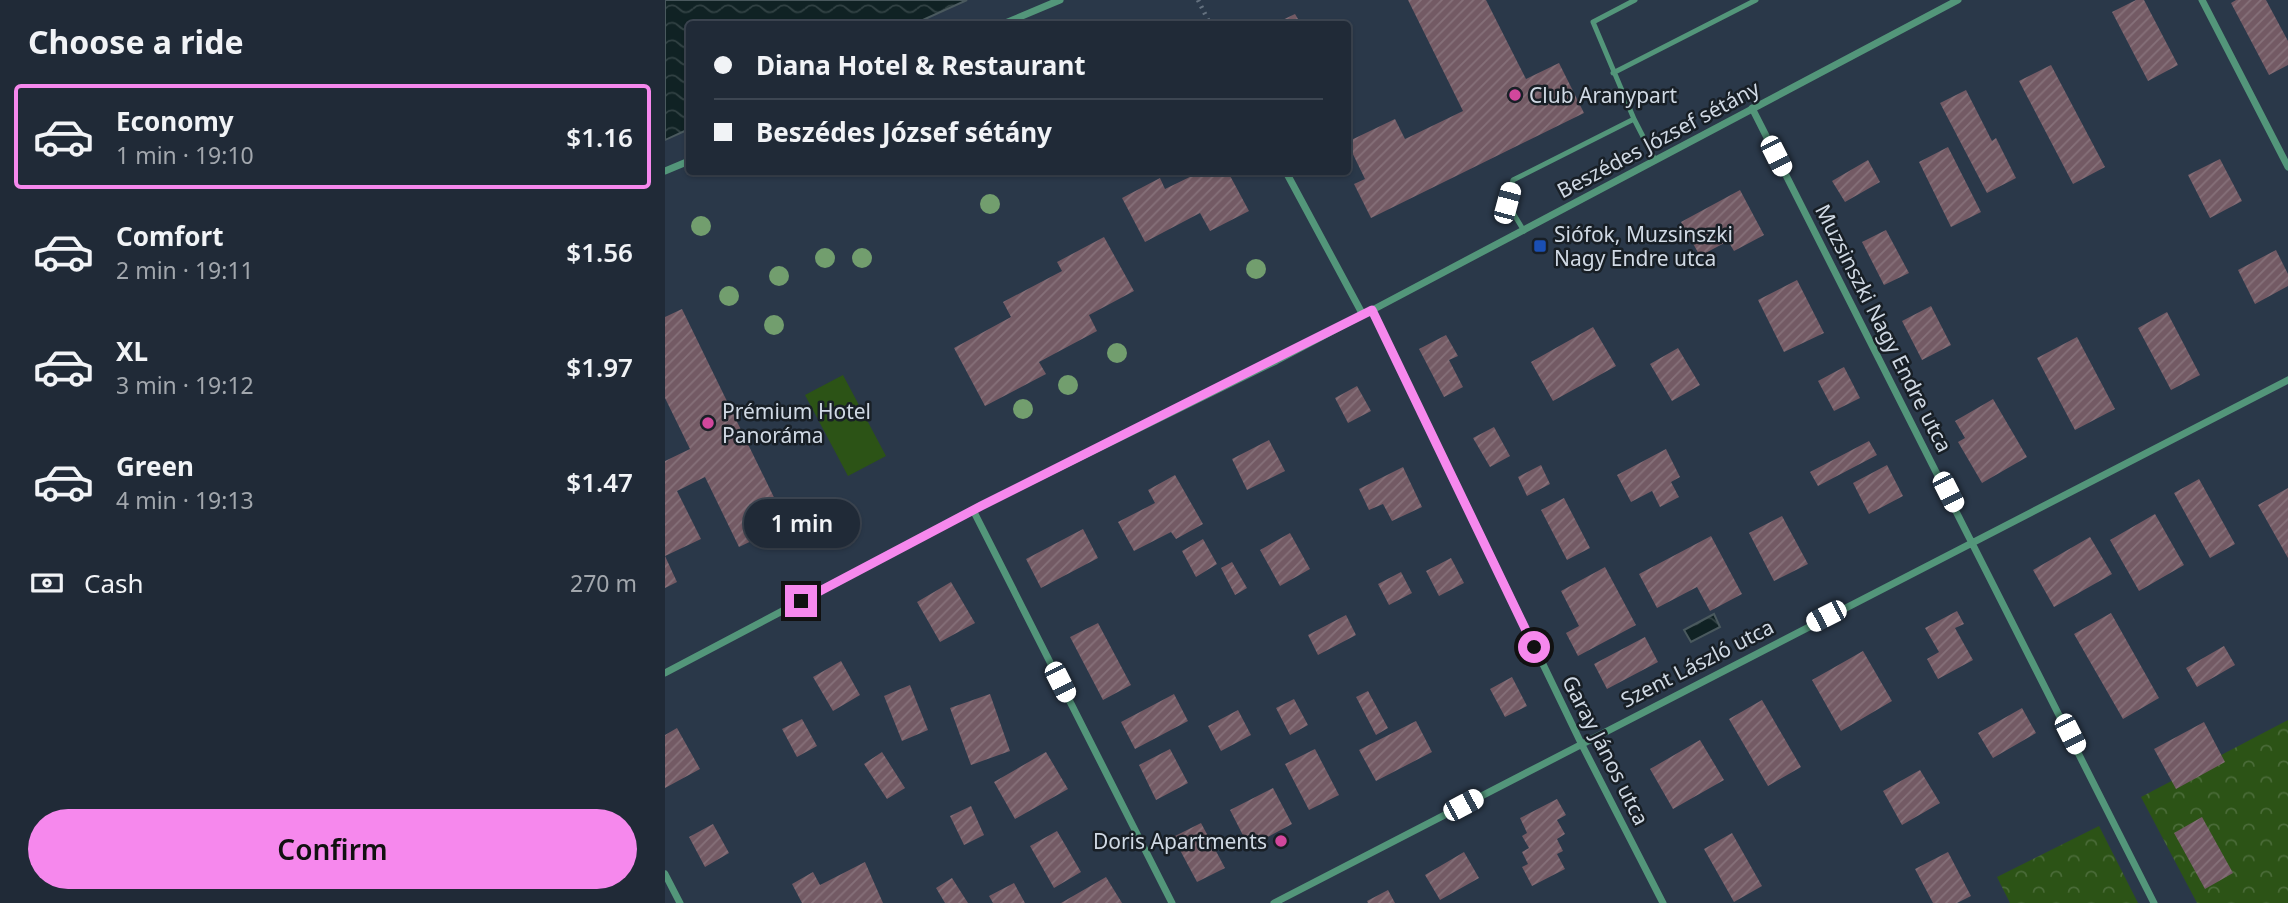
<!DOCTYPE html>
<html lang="en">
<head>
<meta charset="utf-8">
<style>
  :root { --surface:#202a37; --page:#2d3642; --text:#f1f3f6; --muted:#a2a7ad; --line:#3d4652; --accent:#f688ed }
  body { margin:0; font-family:"Noto Sans",sans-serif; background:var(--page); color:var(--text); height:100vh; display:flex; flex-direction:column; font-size:26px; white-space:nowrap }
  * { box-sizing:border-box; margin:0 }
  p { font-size:23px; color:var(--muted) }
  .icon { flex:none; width:38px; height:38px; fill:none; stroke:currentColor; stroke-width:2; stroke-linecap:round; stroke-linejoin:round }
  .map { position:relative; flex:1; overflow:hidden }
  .panel { display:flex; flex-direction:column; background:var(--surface); width:665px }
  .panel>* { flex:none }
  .banner { position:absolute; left:21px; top:21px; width:665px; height:154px; border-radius:7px; box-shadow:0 2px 5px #0004,0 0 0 2px var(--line); display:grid; align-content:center; height:154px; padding:0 28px; background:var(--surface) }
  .end { position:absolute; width:32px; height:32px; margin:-16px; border:9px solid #f688ed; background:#111; box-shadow:0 0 0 4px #111 }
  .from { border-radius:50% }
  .bubble { position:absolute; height:49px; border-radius:24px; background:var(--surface); box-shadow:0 2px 5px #0004,0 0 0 2px var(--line); font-size:23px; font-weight:600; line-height:49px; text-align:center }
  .car { position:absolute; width:21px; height:42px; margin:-21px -10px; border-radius:9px; box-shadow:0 0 5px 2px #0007; background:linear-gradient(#fff 24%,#345 0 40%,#fff 0 76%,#345 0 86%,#fff 0) }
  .banner b { display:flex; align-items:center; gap:24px; height:66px; font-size:26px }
  .banner b+b { border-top:2px solid var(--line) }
  .banner i { width:18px; height:18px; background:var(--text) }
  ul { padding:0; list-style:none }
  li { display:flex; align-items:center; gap:21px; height:105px; margin:0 14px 10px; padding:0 14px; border:4px solid transparent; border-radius:7px }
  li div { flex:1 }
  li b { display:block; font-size:26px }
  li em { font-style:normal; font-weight:600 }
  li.selected { border-color:var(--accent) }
  li>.icon { width:63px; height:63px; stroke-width:1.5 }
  h2 { padding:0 28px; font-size:32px; line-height:84px }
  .pay { display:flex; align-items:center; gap:18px; height:77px; padding:0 28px; font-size:26px }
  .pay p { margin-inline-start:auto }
  .button { display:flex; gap:14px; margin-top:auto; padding:14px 28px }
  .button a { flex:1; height:80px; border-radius:42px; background:var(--accent); color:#111; font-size:28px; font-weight:600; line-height:80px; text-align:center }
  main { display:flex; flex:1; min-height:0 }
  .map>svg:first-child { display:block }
</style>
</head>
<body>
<main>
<section class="panel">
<h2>Choose a ride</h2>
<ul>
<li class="selected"><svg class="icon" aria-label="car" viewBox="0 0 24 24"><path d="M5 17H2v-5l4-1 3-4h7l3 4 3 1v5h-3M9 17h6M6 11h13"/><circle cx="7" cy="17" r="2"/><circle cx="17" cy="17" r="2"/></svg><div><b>Economy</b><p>1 min · 19:10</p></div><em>$1.16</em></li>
<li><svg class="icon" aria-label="car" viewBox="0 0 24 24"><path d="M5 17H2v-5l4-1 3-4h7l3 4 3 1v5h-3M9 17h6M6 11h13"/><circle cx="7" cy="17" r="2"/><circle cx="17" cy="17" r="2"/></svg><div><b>Comfort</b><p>2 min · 19:11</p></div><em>$1.56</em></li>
<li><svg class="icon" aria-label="car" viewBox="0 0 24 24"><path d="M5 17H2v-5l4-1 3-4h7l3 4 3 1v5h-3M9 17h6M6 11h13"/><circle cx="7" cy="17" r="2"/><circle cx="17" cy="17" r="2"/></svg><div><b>XL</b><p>3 min · 19:12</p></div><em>$1.97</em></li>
<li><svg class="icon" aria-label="car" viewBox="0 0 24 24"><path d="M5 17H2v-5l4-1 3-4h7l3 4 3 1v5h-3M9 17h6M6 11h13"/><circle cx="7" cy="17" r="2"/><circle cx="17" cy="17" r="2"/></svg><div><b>Green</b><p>4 min · 19:13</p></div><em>$1.47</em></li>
</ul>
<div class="pay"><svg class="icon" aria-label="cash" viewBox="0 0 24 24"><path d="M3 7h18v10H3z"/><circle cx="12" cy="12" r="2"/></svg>Cash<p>270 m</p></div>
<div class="button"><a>Confirm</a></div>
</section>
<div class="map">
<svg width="1623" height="903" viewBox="0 0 1623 903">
  <defs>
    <pattern id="forest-crowns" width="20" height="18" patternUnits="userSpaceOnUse" patternTransform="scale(1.75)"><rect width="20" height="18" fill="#2c5316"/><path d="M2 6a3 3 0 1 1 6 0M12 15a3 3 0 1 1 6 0" fill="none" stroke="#4a6b38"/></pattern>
    <pattern id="water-waves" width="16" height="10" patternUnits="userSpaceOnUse" patternTransform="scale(1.75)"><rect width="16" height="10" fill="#102224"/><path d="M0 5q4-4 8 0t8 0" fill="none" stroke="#324244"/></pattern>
    <pattern id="building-hatch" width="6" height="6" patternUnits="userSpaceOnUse" patternTransform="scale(1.75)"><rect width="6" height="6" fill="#735a64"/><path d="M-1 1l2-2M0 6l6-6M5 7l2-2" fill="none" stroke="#86717a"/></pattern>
  </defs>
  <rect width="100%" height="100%" fill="#2a3849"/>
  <path fill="url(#forest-crowns)" d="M1623,720v183h-91l-56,-106z
    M1434,826l39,77h-128l-13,-26z"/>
  <path fill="#2c5316" d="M178,375l43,81 -38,20 -43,-81z"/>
  <path fill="url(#water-waves)" stroke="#4a595e" stroke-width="2" d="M0,0h302l-53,24h-225v105l-24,11z
    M1049,614l6,13 -29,15 -7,-12z"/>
  <path fill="url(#building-hatch)" d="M743,0h78l40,79 33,-16 25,50 -213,105 -17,-34 11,-5 -18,-37 48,-23 10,20 58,-28z
    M1471,0h8l34,65 -30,16 -36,-69z
    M1571,0h30l22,41v24l-19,10 -38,-72z
    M630,14l6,10h-27z
    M1386,65l54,102 -32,17 -54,-103z
    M1301,90l26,51 4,-3 20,40 -29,15 -47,-90z
    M1283,147l33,65 -30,15 -32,-65z
    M1555,159l22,42 -32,17 -22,-43z
    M1203,160l12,22 -35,20 -13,-21z
    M535,172h28l21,39 -39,20 -10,-18 -55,29 -23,-44 38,-20 5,11z
    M1075,190l24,45 -30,16 -6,-10 -28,15 -19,-34z
    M1221,230l23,43 -25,12 -22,-43z
    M439,237l30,54 -45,24 8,16 -58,31 7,12 -61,32 -31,-58 57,-31 -8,-15 59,-31 -5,-9z
    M1611,250l12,24v12l-33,18 -17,-34z
    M1132,280l27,53 -40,19 -26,-52z
    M1266,306l20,39 -29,15 -20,-39z
    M17,309l105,215 -48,23 -34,-70 -28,14 24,48 -36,17 12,26 -12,6v-127l25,-12 -25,-51v-81z
    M1502,312l33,63 -29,15 -33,-62z
    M928,327l23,39 -63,35 -22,-39z
    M781,335l12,21 -9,4 14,27 -19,10 -25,-48z
    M1412,337l38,72 -40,21 -38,-72z
    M1013,348l22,37 -28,16 -22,-37z
    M1179,367l16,31 -26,13 -16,-30z
    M692,386l14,25 -23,12 -13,-25z
    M1328,399l34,58 -45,26 -24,-41 7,-4 -10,-17z
    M829,427l16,29 -20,11 -17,-29z
    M604,440l16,31 -38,19 -15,-31z
    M1204,441l8,14 -59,31 -8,-14z
    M1001,449l14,28 -9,5 8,15 -19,10 -8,-16 -21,11 -14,-27z
    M876,465l9,19 -23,12 -9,-19z
    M1222,465l16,31 -34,18 -16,-31z
    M738,467l19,40 -30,14 -9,-17 -14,6 -10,-21z
    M510,475l28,49 -27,15 -5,-7 -37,19 -16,-29 37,-19 -7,-13z
    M1534,479l36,65 -25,14 -36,-65z
    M1623,488v70l-30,-53z
    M899,498l26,50 -23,12 -26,-50z
    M1490,514l29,51 -45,26 -29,-51z
    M1117,516l26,48 -34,17 -25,-48z
    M418,529l15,29 -57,30 -15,-29z
    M625,533l20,36 -30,17 -20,-36z
    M1046,536l31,58 -32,17 -13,-24 -40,21 -18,-34z
    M1425,537l22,37 -58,33 -21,-37z
    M538,539l14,25 -21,13 -14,-26z
    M786,558l13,25 -25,13 -13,-25z
    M567,562l15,26 -12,7 -14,-27z
    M940,567l31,58 -58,31 -12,-23 13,-7 -18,-35z
    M736,572l11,21 -23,12 -11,-21z
    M286,582l24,41 -35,19 -23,-40z
    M1292,611l7,13 -9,4 18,32 -35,19 -11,-20 12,-7 -14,-24z
    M1446,613l48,85 -36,21 -49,-85z
    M681,615l10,20 -38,20 -10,-20z
    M433,623l33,62 -28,15 -33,-63z
    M980,637l13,25 -51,27 -13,-25z
    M1559,646l11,19 -38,22 -11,-19z
    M1198,651l29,50 -51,30 -29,-51z
    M176,661l19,34 -27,16 -20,-34z
    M847,677l15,29 -22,11 -15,-28z
    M245,685l18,45 -26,11 -18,-45z
    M703,691l20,37 -12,7 -20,-38z
    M325,694l20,57 -39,14 -21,-57z
    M509,694l14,27 -53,28 -14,-27z
    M629,699l14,26 -18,10 -14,-27z
    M1097,700l39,67 -33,19 -39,-67z
    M1357,708l14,25 -43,25 -15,-25z
    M573,710l13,25 -30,16 -13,-25z
    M137,719l15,27 -20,11 -15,-28z
    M751,721l16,31 -56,29 -17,-31z
    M1539,722l21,40 -49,27 -22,-40z
    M12,728l23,41 -35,19v-53z
    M1035,740l24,40 -51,29 -23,-40z
    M505,749l18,34 -32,17 -17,-35z
    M650,749l24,46 -30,15 -24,-46z
    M217,752l23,36 -18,11 -23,-35z
    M381,752l22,37 -53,30 -21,-37z
    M1255,770l20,33 -38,22 -19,-34z
    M608,788l19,36 -43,23 -19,-37z
    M892,799l9,16 -9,5 8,14 -8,5 6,12 -6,3 8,15 -33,17 -10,-19 6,-3 -6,-12 7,-4 -7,-12 5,-3 -7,-15z
    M306,806l13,29 -20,10 -14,-29z
    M1537,817l31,56 -28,16 -31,-56z
    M536,823l24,45 -28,14 -24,-45z
    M48,824l16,29 -24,14 -16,-30z
    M392,831l24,41 -27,16 -24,-42z
    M1067,833l30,53 -28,16 -30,-53z
    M799,852l15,26 -39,22 -15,-25z
    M1283,852l23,44 -14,7h-24l-18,-34z
    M200,862l18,41h-81l-10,-19 21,-12 7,13z
    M441,877l16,26h-61z
    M287,878l16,25h-23l-9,-15z
    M349,883l11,20h-32l-4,-7z
    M723,890l7,13h-27l-1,-2z"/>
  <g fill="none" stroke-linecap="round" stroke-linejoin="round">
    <path stroke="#64717f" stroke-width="4.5" stroke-dasharray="2 5" stroke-linecap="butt" d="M533,0l12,24"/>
    <path stroke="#53967a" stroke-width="5" d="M948,73l143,-73
      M969,119l-41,-97 42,-22
      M859,231l-17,-28 6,-23 121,-61 21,41"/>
    <path stroke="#53967a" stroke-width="7" d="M1537,0l86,167
      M338,24l57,-24
      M1087,108l402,795
      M0,171l24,-10
      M621,172l77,143
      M707,310l209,433 82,160
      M308,510l199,393
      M0,673l316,-167 295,-145 682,-361
      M0,874l15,29
      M609,903l1014,-523"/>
  </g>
  <g fill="#729e6e">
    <circle cx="325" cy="204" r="10"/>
    <circle cx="36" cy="226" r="10"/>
    <circle cx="160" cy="258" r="10"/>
    <circle cx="197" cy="258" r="10"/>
    <circle cx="591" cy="269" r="10"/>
    <circle cx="114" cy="276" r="10"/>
    <circle cx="64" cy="296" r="10"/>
    <circle cx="109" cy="325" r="10"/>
    <circle cx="452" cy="353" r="10"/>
    <circle cx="403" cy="385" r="10"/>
    <circle cx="358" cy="409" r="10"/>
  </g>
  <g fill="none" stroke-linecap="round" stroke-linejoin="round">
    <path stroke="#f688ed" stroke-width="9" d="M136,601l180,-95 391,-196 162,337"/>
  </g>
  <g fill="#d1479c" stroke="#181f26" stroke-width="2.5">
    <circle cx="850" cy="95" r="7"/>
    <circle cx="43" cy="423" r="7"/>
    <circle cx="616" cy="841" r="7"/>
  </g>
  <rect fill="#1a4fb4" stroke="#181f26" stroke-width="2.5" x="868" y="239" width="14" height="14" rx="3.5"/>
  <g text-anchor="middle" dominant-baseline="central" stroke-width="5" stroke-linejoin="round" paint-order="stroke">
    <g font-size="21" fill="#d0d9e4" stroke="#181f26" text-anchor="start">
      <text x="864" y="95">Club Aranypart</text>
      <text x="889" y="234">Siófok, Muzsinszki<tspan x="889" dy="24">Nagy Endre utca</tspan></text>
      <text x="57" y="411">Prémium Hotel<tspan x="57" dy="24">Panoráma</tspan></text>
      <text x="602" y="841" text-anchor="end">Doris Apartments</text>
    </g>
    <g font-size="21" fill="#d0d9e4" stroke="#181f26">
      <text transform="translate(993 139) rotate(-28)">Beszédes József sétány</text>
      <text transform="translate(1219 328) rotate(63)">Muzsinszki Nagy Endre utca</text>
      <text transform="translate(1032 663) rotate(-27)">Szent László utca</text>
      <text transform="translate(941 750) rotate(63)">Garay János utca</text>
    </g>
  </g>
</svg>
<i class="end from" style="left:869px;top:647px"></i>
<i class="end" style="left:136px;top:601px"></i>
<div class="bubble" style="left:79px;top:499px;width:116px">1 min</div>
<i class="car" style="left:1111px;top:156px;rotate:153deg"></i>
<i class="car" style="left:842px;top:203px;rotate:15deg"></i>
<i class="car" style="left:1283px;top:492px;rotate:153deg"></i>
<i class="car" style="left:1161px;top:616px;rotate:243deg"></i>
<i class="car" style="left:395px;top:682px;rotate:153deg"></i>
<i class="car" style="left:1405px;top:734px;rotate:153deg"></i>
<i class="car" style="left:798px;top:805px;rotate:62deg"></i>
<div class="banner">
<b><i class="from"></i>Diana Hotel &amp; Restaurant</b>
<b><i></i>Beszédes József sétány</b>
</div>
</div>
</main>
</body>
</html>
